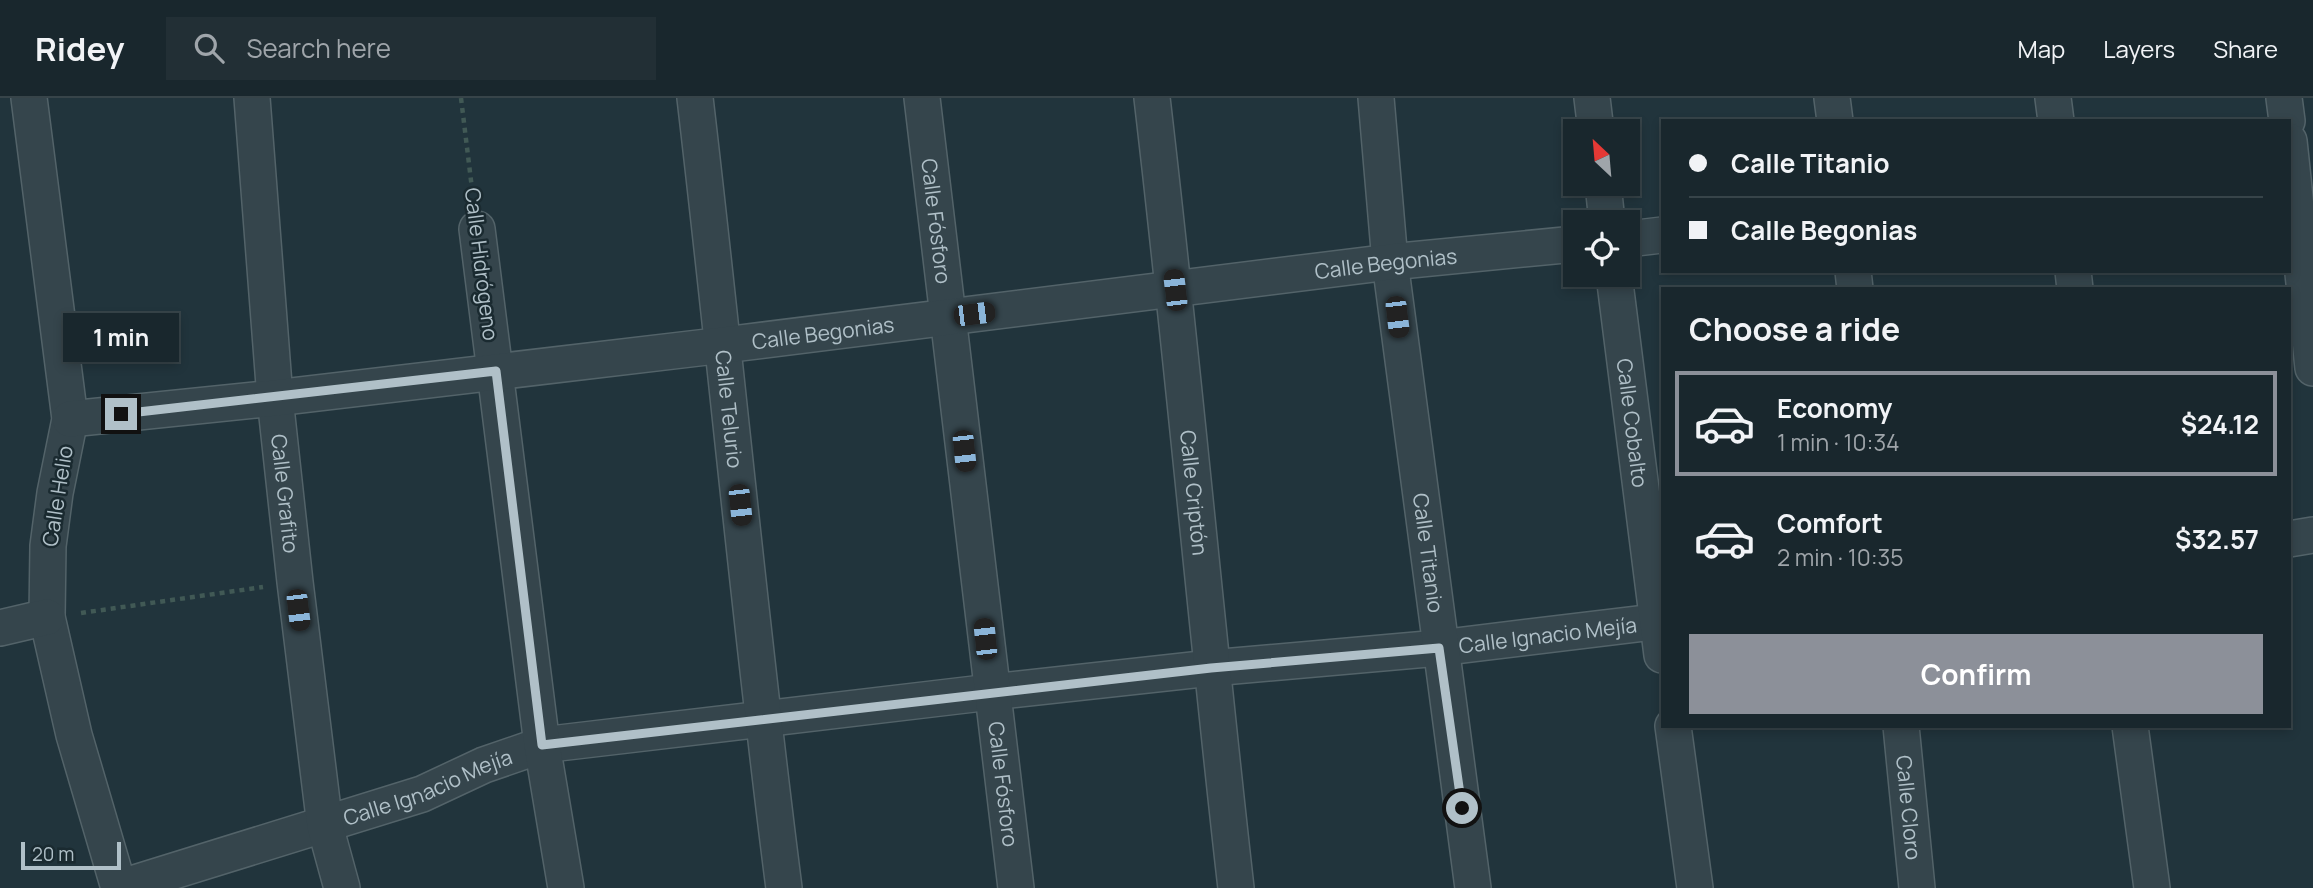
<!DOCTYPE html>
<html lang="en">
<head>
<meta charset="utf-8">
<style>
  :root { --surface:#19272d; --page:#222f35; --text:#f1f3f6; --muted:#9fa5aa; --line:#374449; --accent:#8c9099 }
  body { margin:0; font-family:Manrope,sans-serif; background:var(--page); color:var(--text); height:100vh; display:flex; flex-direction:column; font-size:26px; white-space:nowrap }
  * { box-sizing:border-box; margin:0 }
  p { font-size:23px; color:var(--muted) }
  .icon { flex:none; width:38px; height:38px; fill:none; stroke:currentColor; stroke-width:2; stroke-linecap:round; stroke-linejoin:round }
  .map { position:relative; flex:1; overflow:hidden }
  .sheet { position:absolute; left:1661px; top:189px; width:630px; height:441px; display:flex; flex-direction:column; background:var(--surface); border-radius:0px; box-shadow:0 4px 10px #0003,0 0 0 2px var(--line) }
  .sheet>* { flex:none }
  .banner { position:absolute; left:1661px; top:21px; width:630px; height:154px; border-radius:0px; box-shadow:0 4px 10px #0003,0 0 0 2px var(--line); display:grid; align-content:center; height:154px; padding:0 28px; background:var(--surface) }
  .needle { width:46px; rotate:334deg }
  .controls { position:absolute; left:1563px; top:21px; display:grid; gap:14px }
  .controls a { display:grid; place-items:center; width:77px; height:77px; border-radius:0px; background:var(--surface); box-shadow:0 4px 10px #0003,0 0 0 2px var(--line); font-size:35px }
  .scale { position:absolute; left:21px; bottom:18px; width:100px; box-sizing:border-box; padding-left:7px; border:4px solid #b0c0c8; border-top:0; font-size:19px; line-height:24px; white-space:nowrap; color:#b0c0c8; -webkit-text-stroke:5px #1a2a30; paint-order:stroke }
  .end { position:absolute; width:32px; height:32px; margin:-16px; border:9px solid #b0c0c8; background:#111; box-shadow:0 0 0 4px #111 }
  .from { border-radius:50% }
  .bubble { position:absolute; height:49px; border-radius:0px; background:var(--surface); box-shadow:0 4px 10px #0003,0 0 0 2px var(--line); font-size:23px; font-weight:700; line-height:49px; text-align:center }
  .car { position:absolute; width:21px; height:42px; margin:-21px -10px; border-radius:9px; box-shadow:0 0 5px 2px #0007; background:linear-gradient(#222 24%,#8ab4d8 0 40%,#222 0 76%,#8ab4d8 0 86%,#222 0) }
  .banner b { display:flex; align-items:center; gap:24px; height:66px; font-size:26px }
  .banner b+b { border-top:2px solid var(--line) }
  .banner i { width:18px; height:18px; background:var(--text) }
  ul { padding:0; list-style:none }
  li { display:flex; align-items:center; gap:21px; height:105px; margin:0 14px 10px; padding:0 14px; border:4px solid transparent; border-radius:0px }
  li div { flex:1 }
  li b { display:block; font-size:26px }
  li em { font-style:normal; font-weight:700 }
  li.selected { border-color:var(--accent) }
  li>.icon { width:63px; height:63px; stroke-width:1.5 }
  h2 { padding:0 28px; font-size:32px; line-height:84px }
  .primary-button { display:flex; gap:14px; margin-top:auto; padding:14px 28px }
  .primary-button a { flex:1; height:80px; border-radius:0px; background:var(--accent); color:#fff; font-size:28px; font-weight:700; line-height:80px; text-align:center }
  header { display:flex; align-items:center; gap:42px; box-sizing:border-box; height:98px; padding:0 35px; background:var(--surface); border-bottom:2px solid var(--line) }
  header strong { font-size:33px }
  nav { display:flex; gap:38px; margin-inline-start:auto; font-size:24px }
  .search { width:490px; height:63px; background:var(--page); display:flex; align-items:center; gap:18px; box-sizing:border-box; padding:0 24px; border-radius:0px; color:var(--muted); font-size:26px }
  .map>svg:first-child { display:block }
</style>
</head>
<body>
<header>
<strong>Ridey</strong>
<div class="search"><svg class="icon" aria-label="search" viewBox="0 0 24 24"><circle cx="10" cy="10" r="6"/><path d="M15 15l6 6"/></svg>Search here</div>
<nav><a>Map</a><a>Layers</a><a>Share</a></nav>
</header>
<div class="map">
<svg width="2313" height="790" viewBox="0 0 2313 790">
  <rect width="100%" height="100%" fill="#21343c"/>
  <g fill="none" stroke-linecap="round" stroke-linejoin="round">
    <defs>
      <g id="street">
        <path id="s1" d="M29,0l41,321 -15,74 -7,53 -1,71 27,118 45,153 303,-94 62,-29 58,-20 449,-53 220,-24 228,-20 223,-27"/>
        <path id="s2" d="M252,0l23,300 20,184 30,244 17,62"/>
        <path id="s3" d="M695,0c31,263 55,527 89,790"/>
        <path id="s4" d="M922,0l94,790"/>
        <path id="s5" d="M1152,0c31,263 54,527 84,790"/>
        <path id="s6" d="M1376,0l14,164 83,626"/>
        <path d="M1592,0l4,33"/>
        <path d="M1832,0l3,23"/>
        <path d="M2053,0l3,23"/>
        <path d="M2284,0l3,23"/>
        <path d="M2289,43l24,227"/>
        <path d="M1603,86l4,38"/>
        <path d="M477,131l65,516 24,143"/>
        <path d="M1628,141l34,-4"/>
        <path d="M1853,173l2,18"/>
        <path d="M2073,173l2,18"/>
        <path id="s7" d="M1614,177l48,380"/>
        <path id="s8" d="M70,321l205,-21 449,-53 666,-83 185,-18"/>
        <path d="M2289,441l24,-4"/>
        <path d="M0,530l47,-11"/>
        <path d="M1673,628l22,162"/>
        <path id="s9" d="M1901,628l16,162"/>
        <path d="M2130,628l22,162"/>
      </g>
    </defs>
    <use href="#street" stroke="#536369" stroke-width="38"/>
    <path stroke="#415955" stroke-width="4.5" stroke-dasharray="5 5" stroke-linecap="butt" d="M461,0l12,99
      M81,515l182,-26"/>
    <use href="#street" stroke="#35454c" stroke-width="35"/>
  </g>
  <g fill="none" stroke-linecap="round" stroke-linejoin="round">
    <path stroke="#b0c0c8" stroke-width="9" d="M121,316l375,-43 46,374 669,-77 228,-20 23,160"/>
  </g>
  <g text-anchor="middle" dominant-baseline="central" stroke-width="5" stroke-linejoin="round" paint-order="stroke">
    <g font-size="21" fill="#b0c0c8" stroke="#1a2a30">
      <text stroke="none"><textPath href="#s4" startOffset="124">Calle Fósforo</textPath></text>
      <text transform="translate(482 166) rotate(83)">Calle Hidrógeno</text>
      <text stroke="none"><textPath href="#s8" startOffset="1325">Calle Begonias</textPath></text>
      <text stroke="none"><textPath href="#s8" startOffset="758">Calle Begonias</textPath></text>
      <text stroke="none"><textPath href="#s3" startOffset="313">Calle Telurio</textPath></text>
      <text stroke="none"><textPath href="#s7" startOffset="149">Calle Cobalto</textPath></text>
      <text stroke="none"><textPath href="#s5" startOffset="397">Calle Criptón</textPath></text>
      <text stroke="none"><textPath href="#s2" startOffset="397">Calle Grafito</textPath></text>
      <text transform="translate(57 398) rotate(-81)">Calle Helio</text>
      <text stroke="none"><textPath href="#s6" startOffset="458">Calle Titanio</textPath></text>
      <text stroke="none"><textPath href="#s1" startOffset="2263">Calle Ignacio Mejía</textPath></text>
      <text stroke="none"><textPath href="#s4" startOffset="691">Calle Fósforo</textPath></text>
      <text stroke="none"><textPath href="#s1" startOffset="1129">Calle Ignacio Mejía</textPath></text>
      <text stroke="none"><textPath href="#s9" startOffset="82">Calle Cloro</textPath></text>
    </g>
  </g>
</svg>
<div class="controls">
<a><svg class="needle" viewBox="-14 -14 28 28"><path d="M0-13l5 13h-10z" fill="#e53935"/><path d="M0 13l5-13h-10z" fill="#9fa5aa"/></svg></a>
<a><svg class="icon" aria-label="locate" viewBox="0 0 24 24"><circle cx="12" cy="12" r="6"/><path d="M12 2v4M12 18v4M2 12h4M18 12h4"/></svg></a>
</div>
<div class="scale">20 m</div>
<i class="end from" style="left:1462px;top:710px"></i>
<i class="end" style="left:121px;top:316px"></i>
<div class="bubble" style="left:63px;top:215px;width:116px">1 min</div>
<i class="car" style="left:1175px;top:192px;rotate:353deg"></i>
<i class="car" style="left:974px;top:216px;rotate:83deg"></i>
<i class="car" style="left:1397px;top:219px;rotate:173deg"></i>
<i class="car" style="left:964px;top:353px;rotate:174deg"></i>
<i class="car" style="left:740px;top:407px;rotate:174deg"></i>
<i class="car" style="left:298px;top:512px;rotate:173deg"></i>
<i class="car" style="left:985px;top:541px;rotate:354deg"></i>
<div class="banner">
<b><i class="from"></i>Calle Titanio</b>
<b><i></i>Calle Begonias</b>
</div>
<section class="sheet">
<h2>Choose a ride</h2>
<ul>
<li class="selected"><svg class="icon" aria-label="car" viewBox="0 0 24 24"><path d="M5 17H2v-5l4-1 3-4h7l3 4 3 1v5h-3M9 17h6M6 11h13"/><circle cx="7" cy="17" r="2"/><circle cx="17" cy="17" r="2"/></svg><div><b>Economy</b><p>1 min · 10:34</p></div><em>$24.12</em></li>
<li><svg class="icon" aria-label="car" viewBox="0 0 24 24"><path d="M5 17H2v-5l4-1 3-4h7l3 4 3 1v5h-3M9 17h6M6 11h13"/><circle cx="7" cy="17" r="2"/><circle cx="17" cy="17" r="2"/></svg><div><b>Comfort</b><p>2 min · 10:35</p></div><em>$32.57</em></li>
</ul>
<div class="primary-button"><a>Confirm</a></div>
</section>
</div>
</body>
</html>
